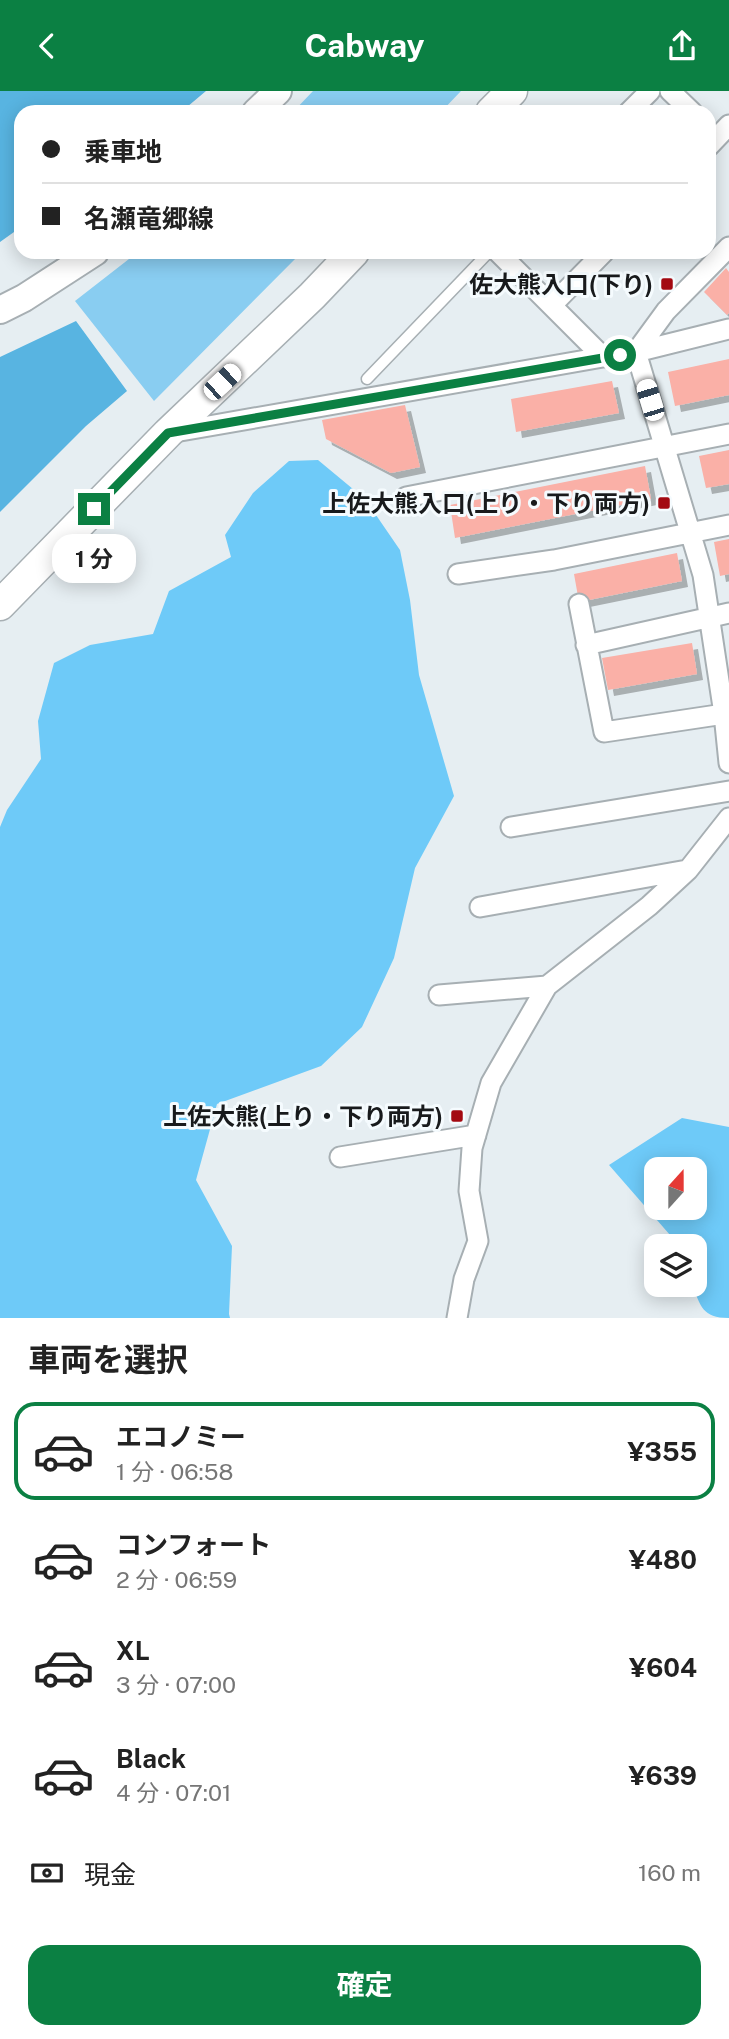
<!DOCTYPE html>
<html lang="ja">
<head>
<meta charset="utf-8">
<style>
  :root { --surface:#fff; --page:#f6f6f6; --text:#222; --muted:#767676; --line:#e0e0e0; --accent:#0b8043 }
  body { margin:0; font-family:"Public Sans","Noto Sans JP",sans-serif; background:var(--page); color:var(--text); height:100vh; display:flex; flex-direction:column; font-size:26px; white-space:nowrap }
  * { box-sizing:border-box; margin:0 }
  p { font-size:23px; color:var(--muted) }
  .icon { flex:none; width:38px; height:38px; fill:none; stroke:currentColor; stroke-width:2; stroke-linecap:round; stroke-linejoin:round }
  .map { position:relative; height:1227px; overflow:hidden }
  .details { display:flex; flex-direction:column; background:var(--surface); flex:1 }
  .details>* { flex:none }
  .hud { position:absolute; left:14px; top:14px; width:702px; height:154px; border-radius:21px; box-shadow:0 4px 18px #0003; display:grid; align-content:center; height:154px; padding:0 28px; background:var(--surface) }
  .needle { width:46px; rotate:21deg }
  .controls { position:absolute; left:644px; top:1066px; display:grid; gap:14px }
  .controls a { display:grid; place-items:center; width:63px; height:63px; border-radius:14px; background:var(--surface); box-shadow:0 4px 18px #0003; font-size:35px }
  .end { position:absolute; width:32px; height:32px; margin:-16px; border:9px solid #0b8043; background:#fff; box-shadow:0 0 0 4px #fff }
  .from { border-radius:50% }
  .bubble { position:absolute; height:49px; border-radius:21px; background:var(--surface); box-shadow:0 4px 18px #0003; font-size:23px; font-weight:700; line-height:49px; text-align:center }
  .car { position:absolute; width:21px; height:42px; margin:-21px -10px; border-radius:9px; box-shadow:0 0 5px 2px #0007; background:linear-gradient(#fff 24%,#345 0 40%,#fff 0 76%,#345 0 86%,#fff 0) }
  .hud b { display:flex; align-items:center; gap:24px; height:66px; font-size:26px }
  .hud b+b { border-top:2px solid var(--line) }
  .hud i { width:18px; height:18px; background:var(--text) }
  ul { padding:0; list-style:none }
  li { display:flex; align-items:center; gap:21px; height:98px; margin:0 14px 10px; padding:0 14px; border:4px solid transparent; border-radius:21px }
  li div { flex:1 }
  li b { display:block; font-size:26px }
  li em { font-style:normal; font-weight:700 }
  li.current { border-color:var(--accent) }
  li>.icon { width:63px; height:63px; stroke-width:1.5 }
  h2 { padding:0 28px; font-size:32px; line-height:84px }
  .pay { display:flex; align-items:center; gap:18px; height:77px; padding:0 28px; font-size:26px }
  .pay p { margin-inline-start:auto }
  .action { display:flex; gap:14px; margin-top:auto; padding:14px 28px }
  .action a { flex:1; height:80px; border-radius:21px; background:var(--accent); color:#fff; font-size:28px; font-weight:700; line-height:80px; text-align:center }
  header { display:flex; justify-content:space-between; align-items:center; height:91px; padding:0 28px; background:var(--accent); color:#fff; font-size:32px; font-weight:700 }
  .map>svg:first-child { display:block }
</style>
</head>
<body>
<header><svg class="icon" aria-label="back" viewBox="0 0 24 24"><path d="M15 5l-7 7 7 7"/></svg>Cabway<svg class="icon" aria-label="share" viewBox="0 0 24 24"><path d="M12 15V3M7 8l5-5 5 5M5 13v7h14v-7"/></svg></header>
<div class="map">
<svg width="729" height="1227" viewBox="0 0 729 1227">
  <defs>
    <filter id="shadow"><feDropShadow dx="6" dy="6" stdDeviation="0" flood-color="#0004"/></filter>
  </defs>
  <rect width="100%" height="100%" fill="#e6eef2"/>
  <path fill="#89cdf1" d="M313,0h148l-20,21h-148z
    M138,161h164l-148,149 -79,-100z"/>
  <path fill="#6ecaf8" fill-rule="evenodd" d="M318,369l47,39 35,51 10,50 9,75 35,121 -39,72 -21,90 -32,69 -41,39 -104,38 -21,76 36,66 -3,68 1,4h-230v-491l7,-17 34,-51 -3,-38 16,-58 36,-18 63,-11 16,-43 62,-34 -6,-22 28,-42 36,-32z
    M682,1027l47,9v191c-27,0 -28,-12 -37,-33h3v-39h-20l-5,-11 -61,-70zM656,1078h39v38h-39z"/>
  <path fill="#58b4e1" d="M0,0h206l-25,21h-160v115l-21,15z
    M76,230l51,70 -41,35 -86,86v-155z"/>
  <path fill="#fab0a7" filter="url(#shadow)" d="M726,177l3,4v41l-2,2 -23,-23z
    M729,268v36l-54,11 -7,-34z
    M612,290l7,32 -103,19 -5,-33z
    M405,314l15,62 -29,6 -65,-34 -4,-19z
    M729,359v34l-23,4 -7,-32z
    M645,375l6,33 -196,39 -5,-33z
    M729,448v35l-9,2 -6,-34z
    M677,462l5,28 -103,21 -5,-28z
    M692,552l5,31 -89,16 -6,-32z"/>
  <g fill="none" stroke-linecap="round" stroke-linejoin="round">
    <defs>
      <path id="lane" d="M367,288l122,-127"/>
      <path id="street" d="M670,0l22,21
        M629,21l21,-21
        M709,55l20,-21
        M498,161l105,105
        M552,214l52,-53
        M636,261l67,223 21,139 5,49
        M636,261l30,-41 63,-64
        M169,342l434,-76 33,-5 93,-23
        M406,406l323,-63
        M458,483l96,-14 175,-35
        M579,513l25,128 120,-18
        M586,554l143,-32
        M511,736l218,-36
        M480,816l207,-37
        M439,904l108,-9
        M340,1066l136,-22
        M457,1227l7,-39 14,-38 -9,-50 3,-43 19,-65 56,-97 102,-80 39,-36 41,-52"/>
      <path id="secondary" d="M256,21l22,-21
        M0,219l24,-12 71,-46"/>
      <path id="primary" d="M491,21l21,-21
        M0,514l168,-172 144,-137 42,-44"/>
    </defs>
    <use href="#lane" stroke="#a7afb3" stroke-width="13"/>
    <use href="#street" stroke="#a7afb3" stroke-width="23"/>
    <use href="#secondary" stroke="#a7afb3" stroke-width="30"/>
    <use href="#primary" stroke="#a7afb3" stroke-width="33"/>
    <use href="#lane" stroke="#fff" stroke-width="10"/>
    <use href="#street" stroke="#fff" stroke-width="19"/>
    <use href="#secondary" stroke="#fff" stroke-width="26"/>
    <use href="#primary" stroke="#fff" stroke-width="30"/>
  </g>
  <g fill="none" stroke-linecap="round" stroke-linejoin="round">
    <path stroke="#0b8043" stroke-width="9" d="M94,418l74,-76 452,-78"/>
  </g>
  <g fill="#a30911" stroke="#f5fbfe" stroke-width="2.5">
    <rect x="660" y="186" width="14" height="14" rx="3.5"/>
    <rect x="657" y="405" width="14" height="14" rx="3.5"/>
    <rect x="450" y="1018" width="14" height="14" rx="3.5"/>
  </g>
  <g text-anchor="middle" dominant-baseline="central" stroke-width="6" stroke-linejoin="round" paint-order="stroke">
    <g font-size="24" font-weight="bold" fill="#181a1c" stroke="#f5fbfe" text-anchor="end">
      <text x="653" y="193">佐大熊入口(下り)</text>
      <text x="650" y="412">上佐大熊入口(上り・下り両方)</text>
      <text x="443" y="1025">上佐大熊(上り・下り両方)</text>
    </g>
  </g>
</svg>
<div class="controls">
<a><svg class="needle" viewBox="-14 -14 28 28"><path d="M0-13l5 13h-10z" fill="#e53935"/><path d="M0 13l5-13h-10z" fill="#767676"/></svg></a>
<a><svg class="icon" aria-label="layers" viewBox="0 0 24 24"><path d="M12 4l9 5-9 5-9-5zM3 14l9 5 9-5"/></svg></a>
</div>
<i class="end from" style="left:620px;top:264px"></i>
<i class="end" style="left:94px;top:418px"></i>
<div class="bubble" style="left:52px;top:443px;width:84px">1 分</div>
<i class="car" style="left:222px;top:291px;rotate:47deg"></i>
<i class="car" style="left:650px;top:309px;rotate:343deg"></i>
<div class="hud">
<b><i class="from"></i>乗車地</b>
<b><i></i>名瀬竜郷線</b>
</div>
</div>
<section class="details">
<h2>車両を選択</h2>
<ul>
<li class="current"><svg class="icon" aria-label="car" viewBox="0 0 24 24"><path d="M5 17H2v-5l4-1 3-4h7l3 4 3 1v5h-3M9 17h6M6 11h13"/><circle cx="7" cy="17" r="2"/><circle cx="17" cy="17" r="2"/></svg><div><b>エコノミー</b><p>1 分 · 06:58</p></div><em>¥355</em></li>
<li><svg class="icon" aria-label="car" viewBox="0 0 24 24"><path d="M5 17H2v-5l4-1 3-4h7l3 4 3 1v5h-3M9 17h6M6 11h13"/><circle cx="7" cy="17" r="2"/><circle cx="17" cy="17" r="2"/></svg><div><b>コンフォート</b><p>2 分 · 06:59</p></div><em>¥480</em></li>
<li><svg class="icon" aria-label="car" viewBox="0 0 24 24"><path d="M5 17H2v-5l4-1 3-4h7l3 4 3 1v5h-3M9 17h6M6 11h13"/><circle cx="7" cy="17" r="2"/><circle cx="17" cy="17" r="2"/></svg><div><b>XL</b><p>3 分 · 07:00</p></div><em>¥604</em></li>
<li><svg class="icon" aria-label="car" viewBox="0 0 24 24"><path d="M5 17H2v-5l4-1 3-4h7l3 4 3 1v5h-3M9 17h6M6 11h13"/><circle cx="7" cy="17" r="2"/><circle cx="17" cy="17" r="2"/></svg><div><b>Black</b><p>4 分 · 07:01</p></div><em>¥639</em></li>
</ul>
<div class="pay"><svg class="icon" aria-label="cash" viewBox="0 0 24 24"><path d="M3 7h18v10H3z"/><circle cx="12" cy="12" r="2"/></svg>現金<p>160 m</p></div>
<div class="action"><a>確定</a></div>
</section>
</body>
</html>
